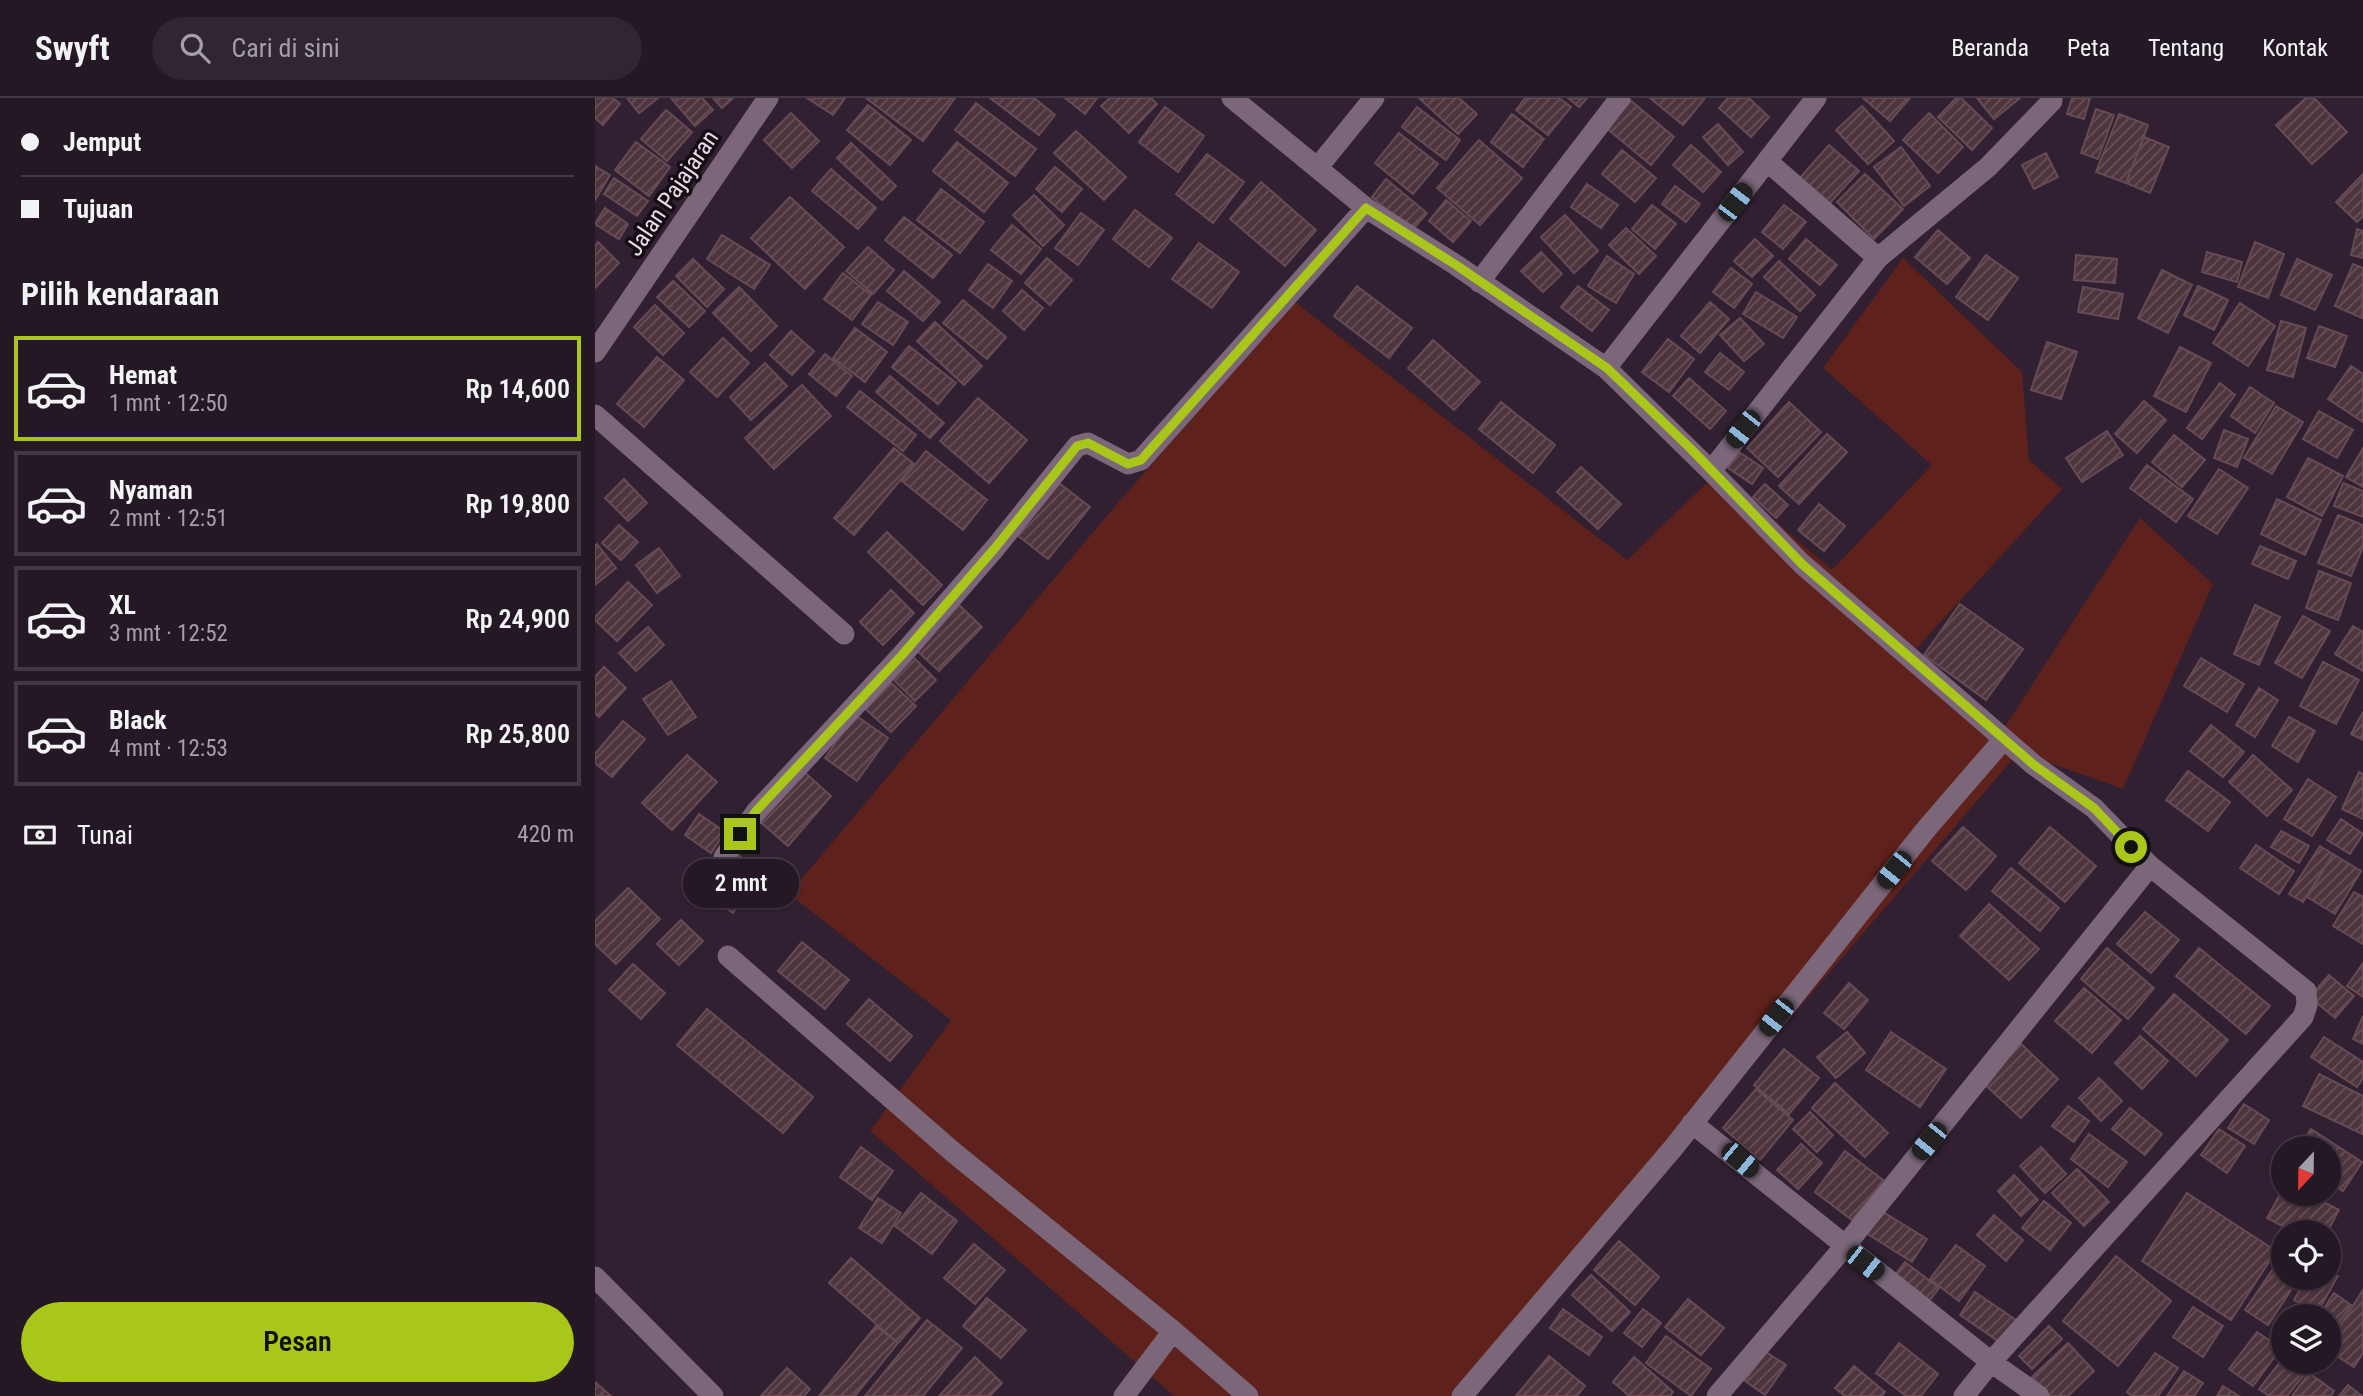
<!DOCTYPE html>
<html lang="id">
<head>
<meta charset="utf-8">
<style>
  :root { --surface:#251825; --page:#312532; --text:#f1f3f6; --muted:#a3a0a7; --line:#423742; --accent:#a9c71a }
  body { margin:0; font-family:"Roboto Condensed",sans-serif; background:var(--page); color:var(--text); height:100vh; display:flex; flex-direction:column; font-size:26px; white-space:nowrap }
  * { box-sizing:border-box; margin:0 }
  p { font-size:23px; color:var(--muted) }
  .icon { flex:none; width:38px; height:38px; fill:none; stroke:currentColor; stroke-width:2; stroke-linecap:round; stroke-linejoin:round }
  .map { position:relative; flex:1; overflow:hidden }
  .side { display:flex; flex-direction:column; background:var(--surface); width:595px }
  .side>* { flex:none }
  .banner { display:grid; align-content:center; height:154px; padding:0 21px; background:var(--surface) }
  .needle { width:46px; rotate:202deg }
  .controls { position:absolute; left:1676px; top:1038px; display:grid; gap:14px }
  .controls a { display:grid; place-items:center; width:70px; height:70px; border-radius:50%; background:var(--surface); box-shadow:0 2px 5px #0004,0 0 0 2px var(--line); font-size:35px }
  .end { position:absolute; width:32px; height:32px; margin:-16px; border:9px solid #a9c71a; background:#111; box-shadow:0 0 0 4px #111 }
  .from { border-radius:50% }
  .bubble { position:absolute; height:49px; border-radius:24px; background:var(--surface); box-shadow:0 2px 5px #0004,0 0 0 2px var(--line); font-size:23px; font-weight:600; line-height:49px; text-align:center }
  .car { position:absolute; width:21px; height:42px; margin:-21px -10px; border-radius:9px; box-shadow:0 0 5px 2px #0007; background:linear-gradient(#222 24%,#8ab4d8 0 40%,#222 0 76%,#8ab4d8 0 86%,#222 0) }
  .banner b { display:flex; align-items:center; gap:24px; height:66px; font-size:26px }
  .banner b+b { border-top:2px solid var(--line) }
  .banner i { width:18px; height:18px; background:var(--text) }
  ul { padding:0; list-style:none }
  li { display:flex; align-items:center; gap:21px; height:105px; margin:0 14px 10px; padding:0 7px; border:4px solid var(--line); border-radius:0px }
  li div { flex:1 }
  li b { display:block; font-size:26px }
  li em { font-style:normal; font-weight:600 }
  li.current { border-color:var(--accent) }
  li>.icon { width:63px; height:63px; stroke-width:1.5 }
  h2 { padding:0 21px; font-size:32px; line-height:84px }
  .pay { display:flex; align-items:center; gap:18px; height:77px; padding:0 21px; font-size:26px }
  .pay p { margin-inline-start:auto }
  .cta { display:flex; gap:14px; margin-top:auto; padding:14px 21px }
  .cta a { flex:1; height:80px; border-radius:42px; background:var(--accent); color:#111; font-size:28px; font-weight:600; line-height:80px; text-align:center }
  header { display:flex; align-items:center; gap:42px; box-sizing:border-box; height:98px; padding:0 35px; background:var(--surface); border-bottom:2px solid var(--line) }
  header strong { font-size:33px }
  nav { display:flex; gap:38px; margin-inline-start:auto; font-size:24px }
  .search { width:490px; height:63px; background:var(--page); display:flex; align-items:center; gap:18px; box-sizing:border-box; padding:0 24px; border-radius:38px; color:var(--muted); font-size:26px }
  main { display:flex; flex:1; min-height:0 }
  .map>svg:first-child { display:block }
</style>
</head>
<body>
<header>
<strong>Swyft</strong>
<div class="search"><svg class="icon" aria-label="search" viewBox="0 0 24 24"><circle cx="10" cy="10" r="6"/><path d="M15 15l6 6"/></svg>Cari di sini</div>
<nav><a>Beranda</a><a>Peta</a><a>Tentang</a><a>Kontak</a></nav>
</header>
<main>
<section class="side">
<div class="banner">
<b><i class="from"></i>Jemput</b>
<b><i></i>Tujuan</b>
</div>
<h2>Pilih kendaraan</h2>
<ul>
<li class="current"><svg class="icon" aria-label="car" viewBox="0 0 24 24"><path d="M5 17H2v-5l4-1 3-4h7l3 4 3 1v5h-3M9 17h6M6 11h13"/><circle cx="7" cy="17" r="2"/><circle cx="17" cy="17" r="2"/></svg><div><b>Hemat</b><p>1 mnt · 12:50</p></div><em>Rp 14,600</em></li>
<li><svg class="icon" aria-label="car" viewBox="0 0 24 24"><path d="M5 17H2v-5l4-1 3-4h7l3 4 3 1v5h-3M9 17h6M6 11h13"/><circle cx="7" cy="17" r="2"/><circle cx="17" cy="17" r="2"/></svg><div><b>Nyaman</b><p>2 mnt · 12:51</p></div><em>Rp 19,800</em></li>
<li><svg class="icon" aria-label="car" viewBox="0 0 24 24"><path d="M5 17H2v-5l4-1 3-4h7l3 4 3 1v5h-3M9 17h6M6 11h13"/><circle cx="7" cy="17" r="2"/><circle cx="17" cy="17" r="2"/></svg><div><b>XL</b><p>3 mnt · 12:52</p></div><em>Rp 24,900</em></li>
<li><svg class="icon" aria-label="car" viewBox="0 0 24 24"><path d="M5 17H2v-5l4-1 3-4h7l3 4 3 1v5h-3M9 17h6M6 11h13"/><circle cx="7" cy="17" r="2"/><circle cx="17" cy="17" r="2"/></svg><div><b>Black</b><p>4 mnt · 12:53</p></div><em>Rp 25,800</em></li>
</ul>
<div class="pay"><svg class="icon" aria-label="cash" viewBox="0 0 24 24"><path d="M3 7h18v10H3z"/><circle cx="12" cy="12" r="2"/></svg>Tunai<p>420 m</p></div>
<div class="cta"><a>Pesan</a></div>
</section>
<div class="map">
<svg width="1768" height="1298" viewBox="0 0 1768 1298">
  <defs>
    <pattern id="building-hatch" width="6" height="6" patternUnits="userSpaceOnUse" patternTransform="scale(1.75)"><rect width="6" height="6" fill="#4e343d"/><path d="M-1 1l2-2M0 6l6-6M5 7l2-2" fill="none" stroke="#685159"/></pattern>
  </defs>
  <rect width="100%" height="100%" fill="#312031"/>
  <path fill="#5e211b" d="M1308,160l119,114 7,88 33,29 -158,173 100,66 136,-210 73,66 -90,205 -104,-37 -554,644h-291l-304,-265 81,-111 -162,-126 327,-389 179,-203 332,258 91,-88 114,98 100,-105 -109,-97z"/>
  <path fill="url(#building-hatch)" stroke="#664b54" stroke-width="2" d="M0,0h18l7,6 -17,21 -8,-7z
    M32,0h31l-19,15z
    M76,0h31l11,12 -18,16z
    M118,0h20l-11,10z
    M212,0h38l-12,17z
    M271,0h89l-32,43z
    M395,0h44l21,17 -16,20z
    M470,0h32l-12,16z
    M515,0h41l6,6 -28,29 -28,-27z
    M824,0h40l18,16 -19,20z
    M930,0h34l12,9 -23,28 -32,-25z
    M973,0h19l-8,9z
    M1055,0h55l-22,27z
    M1133,0h21l20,19 -18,20 -32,-29z
    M1268,0h47l-20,23z
    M1361,0h5l31,30 -20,22 -34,-33z
    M1382,0h43l-26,21z
    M1477,0h18l-6,21 -17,-5z
    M1711,0h8l33,34 -35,32 -36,-39z
    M1035,2l44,37 -23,28 -45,-37z
    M381,5l60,46 -21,27 -60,-46z
    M273,7l43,35 -21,25 -43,-35z
    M1267,8l32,35 -26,23 -32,-34z
    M570,9l39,29 -26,36 -39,-30z
    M822,9l43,33 -14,20 -44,-33z
    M1501,11l18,6 -16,44 -17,-6z
    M71,12l26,22 -25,29 -26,-22z
    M196,15l28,28 -27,27 -28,-28z
    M1334,15l34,34 -25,26 -35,-33z
    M917,16l32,25 -21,28 -32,-25z
    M1524,16l29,11 -22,58 -30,-11z
    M1123,26l25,28 -15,13 -25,-28z
    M481,33l50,46 -22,23 -50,-47z
    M804,35l39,31 -25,30 -38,-31z
    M1549,39l25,10 -19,46 -24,-10z
    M884,42l43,38 -42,47 -43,-37z
    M41,44l34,25 -21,29 -34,-26z
    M362,44l51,41 -24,29 -51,-41z
    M256,45l45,43 -14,14 -45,-42z
    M1096,47l30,27 -18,20 -30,-27z
    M1234,47l30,26 -31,34 -29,-26z
    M1306,49l29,39 -26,20 -30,-39z
    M1027,52l34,28 -21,24 -33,-28z
    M1451,55l12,24 -24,12 -12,-24z
    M612,56l37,28 -31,41 -37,-29z
    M0,68l15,9 -15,25z
    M460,69l27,22 -20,23 -26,-23z
    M236,71l45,39 -18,21 -46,-38z
    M1270,76l38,35 -29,30 -37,-37z
    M1768,76v42l-6,6 -21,-20z
    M19,80l34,23 -11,15 -33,-22z
    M791,81l41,34 -15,17 -40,-33z
    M666,84l55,48 -31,36 -55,-47z
    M992,86l31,21 -17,23 -30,-21z
    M1080,88l25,18 -14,18 -24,-18z
    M346,91l43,33 -24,31 -43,-33z
    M439,97l30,30 -21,21 -30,-31z
    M195,99l54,50 -39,42 -54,-51z
    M851,102l25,21 -18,21 -24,-21z
    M1057,107l24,19 -21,25 -23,-20z
    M1189,107l22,17 -23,27 -21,-17z
    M10,110l23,16 -9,15 -24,-15z
    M540,112l37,28 -23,29 -36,-28z
    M486,115l23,17 -26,35 -23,-17z
    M970,117l33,36 -24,22 -33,-36z
    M309,119l48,38 -19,23 -48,-38z
    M417,127l29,24 -20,25 -30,-24z
    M1031,130l30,28 -17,18 -30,-29z
    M1762,131l6,2v27l-12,-3z
    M1343,132l32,28 -23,26 -32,-27z
    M127,137l48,30 -16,24 -47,-30z
    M1160,141l18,17 -21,21 -18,-16z
    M1211,141l31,26 -17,20 -31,-26z
    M3,144l21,21 -24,25v-42z
    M1660,144l29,12 -16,44 -30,-11z
    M604,145l40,29 -27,36 -40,-29z
    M273,149l26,23 -21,24 -27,-23z
    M946,154l21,22 -19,18 -22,-21z
    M1612,154l35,10 -5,20 -35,-10z
    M1391,157l32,23 -30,42 -32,-23z
    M1481,157l41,4 -2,24 -41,-3z
    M1012,158l27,18 -18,29 -28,-17z
    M452,160l25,22 -22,25 -25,-22z
    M98,161l31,30 -17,18 -31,-31z
    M1702,161l35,16 -17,35 -34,-15z
    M1184,163l36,34 -15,16 -36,-34z
    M393,166l24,17 -19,27 -24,-18z
    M1758,166l10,4 -1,50 -27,-12z
    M1136,170l21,16 -18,24 -21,-16z
    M1567,172l30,15 -24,48 -30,-15z
    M309,173l36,31 -17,19 -36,-30z
    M248,175l28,22 -19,25 -28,-21z
    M78,183l32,30 -16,16 -32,-30z
    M762,188l55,42 -23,30 -55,-42z
    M983,188l31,24 -17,21 -31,-24z
    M1603,188l30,14 -14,30 -30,-15z
    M144,189l38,39 -26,25 -38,-38z
    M1488,189l40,7 -5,25 -40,-7z
    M427,192l21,18 -19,22 -21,-19z
    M1161,194l41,25 -14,21 -40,-24z
    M368,202l43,37 -19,22 -44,-36z
    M283,204l30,20 -15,23 -31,-21z
    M1115,204l19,17 -29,34 -19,-17z
    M1645,205l35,23 -27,40 -35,-23z
    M60,207l29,28 -21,22 -29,-28z
    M1145,220l24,26 -20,17 -24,-26z
    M1686,223l25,7 -13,49 -26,-7z
    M340,224l47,44 -18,19 -47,-44z
    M1724,228l28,10 -12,31 -28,-9z
    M260,230l32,24 -22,30 -32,-24z
    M196,233l23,20 -22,24 -22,-20z
    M128,240l26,25 -32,34 -27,-25z
    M1073,241l26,20 -25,33 -27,-20z
    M838,242l47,42 -26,28 -46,-42z
    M1452,244l30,10 -16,47 -30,-9z
    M314,248l47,37 -18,21 -46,-37z
    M1585,249l31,16 -25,49 -32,-16z
    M1125,255l24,19 -15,18 -24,-18z
    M230,256l27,22 -16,20 -27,-22z
    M62,259l27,23 -40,47 -27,-23z
    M170,265l22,23 -36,34 -21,-23z
    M1756,268l12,8v48l-35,-23z
    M295,278l54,47 -14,15 -54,-46z
    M1094,280l37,33 -16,18 -37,-33z
    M1625,285l15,12 -33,44 -15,-11z
    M207,287l29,31 -57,53 -29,-31z
    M1655,289l24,16 -19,30 -24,-17z
    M265,293l56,44 -13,16 -56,-44z
    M383,300l49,42 -38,43 -49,-42z
    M1549,303l22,19 -29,33 -22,-19z
    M906,304l54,43 -22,28 -54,-44z
    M1194,304l32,30 -43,45 -31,-29z
    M1681,308l27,16 -31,52 -28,-16z
    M1724,313l34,19 -16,28 -34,-19z
    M1629,332l24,9 -11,28 -23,-9z
    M1512,333l16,24 -41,27 -16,-24z
    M1232,336l20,18 -48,52 -20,-18z
    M1579,337l31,25 -23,27 -30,-25z
    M299,350l20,16 -60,71 -20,-17z
    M1768,350v39l-17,-10z
    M331,353l61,49 -24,30 -61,-49z
    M1144,354l24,16 -11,16 -24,-16z
    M1713,360l35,18 -21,40 -35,-19z
    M1552,367l46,34 -17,23 -46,-34z
    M986,369l40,37 -23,25 -41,-37z
    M1624,371l29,19 -31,46 -29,-18z
    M29,381l23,24 -19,18 -23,-23z
    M464,385l31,24 -42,52 -31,-24z
    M1748,385l20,8v26l-29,-11z
    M1170,386l23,21 -12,13 -23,-21z
    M1682,401l44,21 -16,35 -44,-21z
    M1224,406l26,22 -21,25 -26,-21z
    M1743,417l25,10v22l-12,29 -33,-13z
    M24,427l19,17 -17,18 -19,-17z
    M292,434l55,53 -19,20 -55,-53z
    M2,446l19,24 -21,17v-39z
    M1665,448l36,15 -8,18 -36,-15z
    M64,450l21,28 -23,17 -21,-28z
    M1724,473l32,12 -13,37 -32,-12z
    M33,484l24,23 -35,36 -22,-21v-3z
    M296,492l23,23 -31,32 -23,-23z
    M363,506l24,23 -43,44 -24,-22z
    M1365,506l63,45 -37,51 -62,-45z
    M1660,507l25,12 -21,48 -25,-11z
    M1708,518l27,15 -28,47 -27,-15z
    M1758,528l10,6v39l-28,-17z
    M53,529l16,18 -28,26 -17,-18z
    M317,558l24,24 -21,21 -24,-24z
    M1606,560l43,26 -17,28 -43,-26z
    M1728,564l36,18 -23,44 -36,-18z
    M9,569l22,21 -27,29 -4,-4v-36z
    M292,581l29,27 -25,26 -29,-26z
    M76,583l25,36 -28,18 -25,-36z
    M1664,590l19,12 -23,37 -19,-12z
    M1768,614v28l-12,-6z
    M260,617l33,23 -31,43 -32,-23z
    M1694,619l26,14 -17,31 -26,-16z
    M28,623l22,18 -33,38 -17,-14v-9z
    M1616,627l33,27 -21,25 -33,-26z
    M92,657l30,27 -45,48 -30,-27z
    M1658,657l39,35 -25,26 -38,-34z
    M206,671l30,27 -43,50 -31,-27z
    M1593,673l42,31 -22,29 -42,-31z
    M1764,674l4,2v45l-21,-10z
    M1713,681l28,18 -24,39 -28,-17z
    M104,716l26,18 -14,21 -26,-18z
    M1746,721l22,15 -13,20 -23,-14z
    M1368,729l33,29 -30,34 -34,-29z
    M1455,729l46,39 -31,36 -46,-39z
    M1686,733l28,15 -10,17 -28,-16z
    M1661,747l38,26 -15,23 -39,-26z
    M1725,748l13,8 -30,48 -14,-8z
    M136,752l31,22 -29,41 -31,-23z
    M1738,756l28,17 -26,43 -28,-17z
    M1416,770l48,40 -19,23 -48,-40z
    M33,790l32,31 -44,45 -21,-20v-23z
    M1759,794l9,5v47l-30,-18z
    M1394,806l50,45 -30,31 -49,-44z
    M1550,814l34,28 -28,33 -34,-29z
    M86,822l22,21 -24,24 -22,-21z
    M207,844l47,38 -24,29 -47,-38z
    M1512,850l47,40 -26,31 -47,-40z
    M1604,850l71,58 -24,28 -70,-58z
    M1768,865v34l-16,-11z
    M38,866l32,29 -24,26 -32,-29z
    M1734,877l25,21 -19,22 -25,-21z
    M1254,885l19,17 -24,29 -20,-16z
    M1489,890l37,32 -29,33 -37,-32z
    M1579,896l54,46 -32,36 -53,-47z
    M274,901l43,37 -22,25 -43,-37z
    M112,911l106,88 -30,36 -106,-88z
    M1768,918v28l-10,-5z
    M1252,934l18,21 -29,25 -19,-21z
    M1296,934l55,37 -26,38 -54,-37z
    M1545,938l28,25 -26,28 -27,-26z
    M1729,939l39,25v16l-6,9 -46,-30z
    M1423,943l40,38 -37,39 -41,-38z
    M1189,951l35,29 -30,36 -35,-29z
    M1724,976l44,22 -1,38 -59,-28z
    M1504,980l23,23 -21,20 -22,-23z
    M1240,985l53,50 -23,24 -53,-49z
    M1161,991l37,31 -33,40 -37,-32z
    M1649,1006l25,16 -15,24 -26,-16z
    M1473,1008l21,15 -15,21 -22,-16z
    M1535,1010l32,26 -17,21 -33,-26z
    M1215,1014l23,23 -16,17 -24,-23z
    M1624,1031l26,17 -18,27 -26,-18z
    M1716,1031l51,33 -19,29 -14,-9v-34h-30z
    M1494,1036l38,28 -19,25 -37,-28z
    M1206,1046l21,19 -24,26 -21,-19z
    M266,1049l32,24 -21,29 -32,-23z
    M1446,1049l25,27 -21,19 -25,-27z
    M1250,1053l38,29 -31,40 -37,-28z
    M1482,1071l32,33 -25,24 -32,-33z
    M1419,1077l24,25 -17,16 -23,-25z
    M1689,1089v7h24l31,16 -12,22h-33l-27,-14z
    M326,1095l36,28 -25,33 -37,-28z
    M1592,1095l89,58 -45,69 -89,-59z
    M283,1100l23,15 -19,30 -23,-15z
    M1449,1103l27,22 -21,27 -28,-22z
    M1285,1112l47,29 -15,23 -46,-29z
    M1399,1117l29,25 -17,21 -29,-26z
    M1024,1143l40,36 -24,28 -41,-35z
    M379,1146l31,26 -30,34 -31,-26z
    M1361,1147l29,21 -26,35 -29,-22z
    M1521,1158l55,45 -53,65 -55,-45z
    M256,1160l69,60 -22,25 -69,-60z
    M1310,1164l34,26 -13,17 -34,-26z
    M1680,1168l9,6v6h8l5,3 -29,44 -23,-15z
    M1734,1174l9,4 -21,37 -23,-13 13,-22h22z
    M996,1177l39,37 -18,19 -40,-36z
    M1768,1192v63l-9,14 -25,-16v-8z
    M1380,1194l41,28 -15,23 -41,-28z
    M1739,1195l17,12 -22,32v-21h-10z
    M392,1200l39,32 -25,28 -38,-32z
    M1093,1201l36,29 -23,27 -36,-28z
    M1598,1209l30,19 -20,31 -30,-20z
    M968,1211l39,28 -13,18 -39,-27z
    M1048,1211l18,14 -19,24 -18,-14z
    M332,1222l35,28 -39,48h-58z
    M281,1228l22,17 -43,53h-36z
    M1454,1228l13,13 -30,30 -13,-13z
    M1662,1234l24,16 -28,38 -24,-17z
    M1071,1238l45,33 -20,27 -45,-33z
    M1304,1245l39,31 -17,22h-15l-30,-23z
    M1473,1245l26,28 -26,25h-18l-18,-19z
    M1171,1254l20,13 -21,30 -20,-14z
    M1560,1255l23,15 -20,28h-26l-5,-4z
    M954,1258l36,30 -8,10h-61z
    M380,1259l27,26 -12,13h-51z
    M1039,1259l39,35 -3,4h-41l-16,-14z
    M1689,1259v5h30l-27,34h-18l-10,-7z
    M1259,1268l31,26 -3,4h-37l-10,-8z
    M192,1270l23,21 -6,7h-43z
    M1589,1273l19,12 -9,13h-27z
    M1714,1275l25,18 -3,5h-39z
    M0,1284l16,14h-16z
    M1753,1287l14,11h-23z
    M1628,1288l16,10h-22z"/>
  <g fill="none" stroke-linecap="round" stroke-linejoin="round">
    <path stroke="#7b667a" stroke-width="21" d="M637,0l134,110 90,57 150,103 105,103 167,-213 110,-91 64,-66v-3
      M1172,63l111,97
      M723,69l56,-69
      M884,184l141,-184
      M0,254l173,-254
      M1011,270l210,-270
      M0,317l249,219
      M1116,373l91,93 202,175
      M129,759l32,-45 146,-157 93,-107 82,-102 11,-3 40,21 13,-4 225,-252
      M133,858l225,196 220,179 75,65
      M1097,1025l299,239 48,34
      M0,1179l118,119
      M529,1298l49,-65
      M867,1298l212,-249 253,-319 77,-89 30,26 60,43 56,58 156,125 1,14 -4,12 -312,345 -27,34
      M1122,1298l128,-150 305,-380"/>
  </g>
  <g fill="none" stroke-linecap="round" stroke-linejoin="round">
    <path stroke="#a9c71a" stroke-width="9" d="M145,736l16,-23 146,-156 93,-107 82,-102 11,-3 40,21 13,-4 225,-252 90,57 151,103 83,80 112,116 232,201 60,43 37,39"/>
  </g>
  <g text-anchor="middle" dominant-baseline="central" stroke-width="7" stroke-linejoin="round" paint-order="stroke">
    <g font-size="24" fill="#e7dce7" stroke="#150d14">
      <text transform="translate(77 95) rotate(-56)">Jalan Pajajaran</text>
    </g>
  </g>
</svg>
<div class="controls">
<a><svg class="needle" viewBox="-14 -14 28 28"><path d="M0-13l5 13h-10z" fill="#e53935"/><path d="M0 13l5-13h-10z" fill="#a3a0a7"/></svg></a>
<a><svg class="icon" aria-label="locate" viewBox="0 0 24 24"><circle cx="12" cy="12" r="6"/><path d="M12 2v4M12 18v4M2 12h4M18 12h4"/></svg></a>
<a><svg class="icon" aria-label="layers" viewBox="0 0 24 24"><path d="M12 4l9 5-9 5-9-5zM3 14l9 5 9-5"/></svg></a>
</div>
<i class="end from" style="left:1536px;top:749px"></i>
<i class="end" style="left:145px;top:736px"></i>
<div class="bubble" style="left:88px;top:761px;width:116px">2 mnt</div>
<i class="car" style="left:1140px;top:104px;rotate:37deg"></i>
<i class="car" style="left:1148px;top:331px;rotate:218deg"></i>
<i class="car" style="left:1299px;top:772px;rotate:219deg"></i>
<i class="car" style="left:1181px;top:919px;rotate:218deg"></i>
<i class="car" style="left:1334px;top:1043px;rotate:219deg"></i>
<i class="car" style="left:1145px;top:1062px;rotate:130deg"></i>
<i class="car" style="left:1270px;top:1165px;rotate:128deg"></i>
</div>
</main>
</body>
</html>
